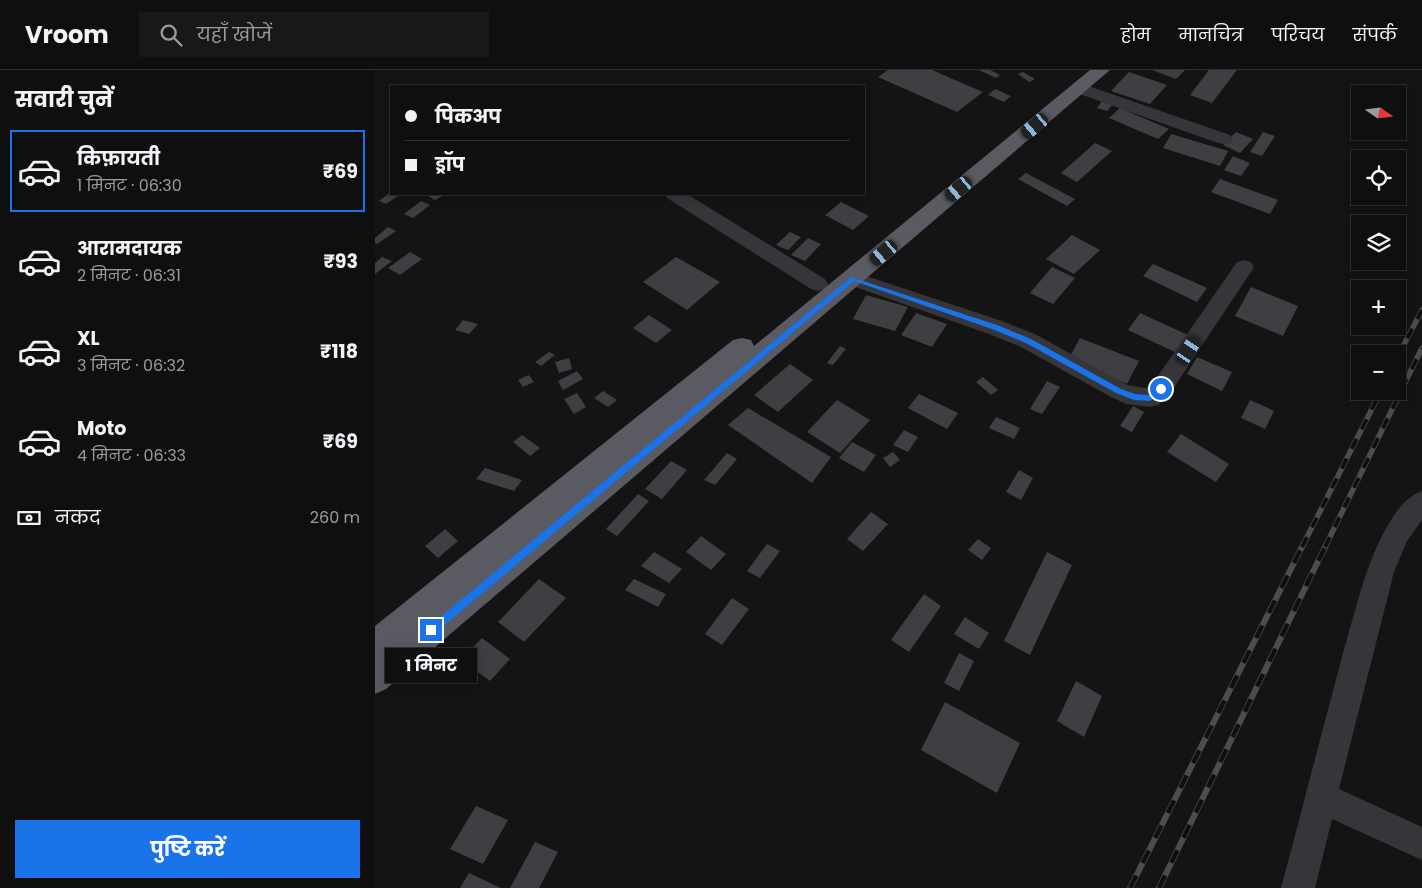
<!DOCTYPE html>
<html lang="hi">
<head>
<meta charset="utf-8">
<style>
  :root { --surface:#0f0f10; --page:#181819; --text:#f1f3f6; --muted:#9b9c9f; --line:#2f2f30; --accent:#1a73e8 }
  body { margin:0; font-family:Poppins,"Noto Sans Devanagari",sans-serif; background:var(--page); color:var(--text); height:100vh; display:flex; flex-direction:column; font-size:19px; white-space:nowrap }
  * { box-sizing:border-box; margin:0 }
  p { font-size:16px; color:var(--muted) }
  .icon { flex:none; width:28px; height:28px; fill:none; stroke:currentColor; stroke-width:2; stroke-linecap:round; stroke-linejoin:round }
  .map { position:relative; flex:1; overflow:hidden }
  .drawer { display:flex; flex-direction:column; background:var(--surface); width:375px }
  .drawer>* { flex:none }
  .guide { position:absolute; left:15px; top:15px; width:475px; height:110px; border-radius:0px; box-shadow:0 2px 12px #0003,0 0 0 1px var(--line); display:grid; align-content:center; height:110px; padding:0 15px; background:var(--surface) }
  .needle { width:32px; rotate:104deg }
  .fabs { position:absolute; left:976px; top:15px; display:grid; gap:10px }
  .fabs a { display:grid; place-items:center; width:55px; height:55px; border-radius:0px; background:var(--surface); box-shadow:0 2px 12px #0003,0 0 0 1px var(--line); font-size:25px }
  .end { position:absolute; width:22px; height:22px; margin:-11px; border:6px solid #1a73e8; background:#fff; box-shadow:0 0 0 2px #fff }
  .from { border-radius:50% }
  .bubble { position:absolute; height:35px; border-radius:0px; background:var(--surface); box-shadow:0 2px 12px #0003,0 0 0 1px var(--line); font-size:16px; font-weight:700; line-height:35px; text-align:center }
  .car { position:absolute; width:15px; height:30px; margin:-15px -8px; border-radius:6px; box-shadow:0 0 4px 1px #0007; background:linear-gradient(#222 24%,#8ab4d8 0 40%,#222 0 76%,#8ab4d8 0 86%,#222 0) }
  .guide b { display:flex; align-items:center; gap:18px; height:48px; font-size:19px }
  .guide b+b { border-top:1px solid var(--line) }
  .guide i { width:12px; height:12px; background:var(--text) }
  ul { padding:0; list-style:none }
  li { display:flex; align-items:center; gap:15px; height:82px; margin:0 10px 8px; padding:0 5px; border:2px solid transparent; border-radius:0px }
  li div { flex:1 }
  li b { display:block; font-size:19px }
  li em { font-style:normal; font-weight:700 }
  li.active { border-color:var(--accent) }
  li>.icon { width:45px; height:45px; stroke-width:1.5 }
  h2 { padding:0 15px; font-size:22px; line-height:60px }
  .pay { display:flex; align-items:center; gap:12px; height:55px; padding:0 15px; font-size:19px }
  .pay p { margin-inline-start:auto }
  .button { display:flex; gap:10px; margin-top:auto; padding:10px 15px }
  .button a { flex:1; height:58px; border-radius:0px; background:var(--accent); color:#fff; font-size:20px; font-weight:700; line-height:58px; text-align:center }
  header { display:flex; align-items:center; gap:30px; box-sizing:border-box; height:70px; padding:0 25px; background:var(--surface); border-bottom:1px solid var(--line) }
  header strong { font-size:24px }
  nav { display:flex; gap:28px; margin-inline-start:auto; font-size:18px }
  .search { width:350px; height:45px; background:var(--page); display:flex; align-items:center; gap:12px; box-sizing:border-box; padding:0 18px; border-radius:0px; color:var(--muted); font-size:19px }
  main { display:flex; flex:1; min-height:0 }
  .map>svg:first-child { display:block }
</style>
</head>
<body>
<header>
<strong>Vroom</strong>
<div class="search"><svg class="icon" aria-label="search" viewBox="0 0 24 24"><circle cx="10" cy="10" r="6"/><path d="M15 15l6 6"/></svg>यहाँ खोजें</div>
<nav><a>होम</a><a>मानचित्र</a><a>परिचय</a><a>संपर्क</a></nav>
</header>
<main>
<section class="drawer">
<h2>सवारी चुनें</h2>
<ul>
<li class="active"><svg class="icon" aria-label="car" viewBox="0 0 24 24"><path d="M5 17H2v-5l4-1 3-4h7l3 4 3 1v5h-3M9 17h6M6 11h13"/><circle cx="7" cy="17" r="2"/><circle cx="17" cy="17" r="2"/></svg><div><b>किफ़ायती</b><p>1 मिनट · 06:30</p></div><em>₹69</em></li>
<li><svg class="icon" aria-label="car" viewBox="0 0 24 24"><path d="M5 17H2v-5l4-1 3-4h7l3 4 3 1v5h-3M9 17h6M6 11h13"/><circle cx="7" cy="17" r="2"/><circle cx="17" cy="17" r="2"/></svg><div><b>आरामदायक</b><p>2 मिनट · 06:31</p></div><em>₹93</em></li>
<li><svg class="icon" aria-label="car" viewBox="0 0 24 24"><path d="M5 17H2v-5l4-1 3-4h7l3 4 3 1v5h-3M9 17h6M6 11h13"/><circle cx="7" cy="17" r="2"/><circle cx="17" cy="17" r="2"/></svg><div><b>XL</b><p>3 मिनट · 06:32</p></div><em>₹118</em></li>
<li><svg class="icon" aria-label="car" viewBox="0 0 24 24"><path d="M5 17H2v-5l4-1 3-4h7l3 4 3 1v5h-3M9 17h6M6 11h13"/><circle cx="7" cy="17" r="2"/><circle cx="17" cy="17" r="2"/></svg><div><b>Moto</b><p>4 मिनट · 06:33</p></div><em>₹69</em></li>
</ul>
<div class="pay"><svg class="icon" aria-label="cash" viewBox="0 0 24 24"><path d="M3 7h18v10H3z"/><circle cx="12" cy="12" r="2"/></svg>नकद<p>260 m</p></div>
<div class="button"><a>पुष्टि करें</a></div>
</section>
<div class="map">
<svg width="1047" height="818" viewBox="0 0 1047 818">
  <rect width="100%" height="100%" fill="#141415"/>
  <path fill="#3e3f42" d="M513,0h44l51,22 -26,20 -79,-35z
    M604,0h11l10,5 -4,3z
    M777,0h33l-9,9z
    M834,0h28l-25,33 -22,-8z
    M648,2l12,7 -6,3 -11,-8z
    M754,2l38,13 -17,19 -39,-13z
    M620,19l16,7 -7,6 -16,-7z
    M727,31l11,3 -6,7 -10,-3z
    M745,38l49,21 -11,10 -49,-21z
    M861,62l17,7 -13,14 -17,-8z
    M888,62l12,4 -13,20 -12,-4z
    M796,64l57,17 -8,15 -57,-18z
    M720,73l17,8 -35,31 -16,-9z
    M858,86l17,7 -9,13 -17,-6z
    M651,103l49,26 -8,7 -49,-27z
    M845,109l58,21 -8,14 -59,-22z
    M16,122l10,2 -15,10 -7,-3z
    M57,124h14l-11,6 -7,-4z
    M46,131l9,4 -17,13 -9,-4z
    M466,132l28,14 -16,14 -28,-15z
    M13,157l8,4 -19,13 -2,-1v-5z
    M415,162l11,5 -13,13 -12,-5z
    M697,165l28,15 -26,24 -28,-15z
    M433,168l13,6 -16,17 -14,-6z
    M35,182l12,7 -22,16 -12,-7z
    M7,187l10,4 -17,13v-11z
    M301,187l44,25 -33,28 -44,-28z
    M778,194l54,24 -10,14 -54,-26z
    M677,197l23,11 -22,26 -23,-11z
    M876,217l47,19 -15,30 -48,-20z
    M491,225l42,12 -13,24 -42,-12z
    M541,243l31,11 -15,23 -31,-12z
    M765,243l48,22 -11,18 -49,-23z
    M274,245l23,15 -16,13 -23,-15z
    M88,250l15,4 -9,10 -14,-4z
    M705,268l59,23 -12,23 -59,-24z
    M465,276l6,3 -13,16 -6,-2z
    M174,282l6,3 -14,11 -6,-4z
    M822,287l35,15 -10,19 -35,-17z
    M194,288l3,11 -13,4 -4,-11z
    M415,294l23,16 -35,32 -24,-17z
    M202,301l6,8 -20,11 -5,-9z
    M154,305l5,7 -11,5 -5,-7z
    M608,307l15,13 -7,5 -15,-13z
    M672,311l13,6 -18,27 -12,-5z
    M228,321l14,9 -9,7 -14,-9z
    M202,323l9,14 -12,7 -10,-15z
    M544,324l39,19 -11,16 -39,-21z
    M462,330l33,20 -30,33 -33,-21z
    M875,330l24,11 -9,18 -24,-11z
    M758,336l11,6 -12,20 -12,-6z
    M373,338l83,49 -19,26 -84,-58z
    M621,347l24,11 -6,11 -25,-11z
    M529,360l14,7 -10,15 -15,-7z
    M806,364l48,30 -13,18 -49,-30z
    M147,365l18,13 -10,8 -17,-14z
    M477,372l24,13 -12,17 -25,-14z
    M518,382l7,8 -10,7 -7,-9z
    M352,383l10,6 -22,26 -11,-5z
    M296,391l16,9 -25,29 -17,-10z
    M110,398l37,12 -8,11 -38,-12z
    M644,400l14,8 -12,22 -15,-8z
    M263,424l11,7 -32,35 -11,-7z
    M496,442l17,12 -25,27 -16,-12z
    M70,459l13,12 -20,17 -13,-12z
    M326,466l25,18 -15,16 -25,-18z
    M603,469l13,9 -9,12 -14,-10z
    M392,474l13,7 -20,27 -13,-7z
    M279,482l28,17 -13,14 -28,-17z
    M672,482l25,13 -42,90 -26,-14z
    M164,509l27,19 -42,44 -26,-20z
    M259,509l32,15 -8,13 -33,-17z
    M549,524l17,12 -32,46 -18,-12z
    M357,528l17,11 -27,36 -17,-11z
    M590,547l24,16 -10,16 -25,-15z
    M107,568l28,21 -20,22 -29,-21z
    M584,583l15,8 -15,30 -15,-8z
    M701,611l26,15 -18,41 -27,-16z
    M570,632l75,41 -23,50 -76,-43z
    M101,736l32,14 -25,44 -33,-15z
    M160,772l23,10 -19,36h-29z
    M94,803l32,15h-41z"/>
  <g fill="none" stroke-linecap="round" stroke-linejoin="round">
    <path fill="#35353a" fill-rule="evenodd" d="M705,13l150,52 3,4 -3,4 -6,1 -6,-1 -144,-51 -2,-4 2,-4z
      M290,124h22l138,85 3,5 -3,5 -7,2 -7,-2 -144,-91z
      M869,190l7,2 3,5 -3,5 -82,123 -11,10 -8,2 -24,-3 -15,-7 -90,-50 -35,-14 -139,-49 -3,-5 3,-5 7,-2 148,49 35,14 90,50 19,3 7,-5 84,-121z
      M1047,421v29l-15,21 -13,31 -55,217 83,38v33l-90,-41 -17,69h-34c21,-78 41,-157 62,-235 13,-43 22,-89 45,-128 8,-14 19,-29 34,-34z"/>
    <path fill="#595a62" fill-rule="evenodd" d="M715,0h20l-724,619 -11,5v-68l358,-286 9,-2 9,2 3,6z"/>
    <defs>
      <path id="rail-far1" d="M1022,288l25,-48
        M927,477l79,-156
        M950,477l97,-199"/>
      <path id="rail" d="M755,818l173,-343
        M784,818l167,-343"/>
    </defs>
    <use href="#rail-far1" stroke="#4c4d53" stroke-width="5.5"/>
    <use href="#rail" stroke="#4c4d53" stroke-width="6"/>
    <use href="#rail-far1" stroke="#0f0f10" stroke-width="4" stroke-dasharray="11" stroke-linecap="butt"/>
    <use href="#rail" stroke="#0f0f10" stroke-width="4.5" stroke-dasharray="14" stroke-linecap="butt"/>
  </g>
  <path fill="#1a73e8" d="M476,207l146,48 34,14 90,50 14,5 14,1 12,-9 4,3 -15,12 -16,-1 -18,-7 -90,-50 -34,-14 -138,-48 -419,352h-7v-6z"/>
</svg>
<div class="fabs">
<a><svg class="needle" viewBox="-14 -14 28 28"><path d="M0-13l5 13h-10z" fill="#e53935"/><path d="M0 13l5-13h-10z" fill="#9b9c9f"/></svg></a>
<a><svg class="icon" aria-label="locate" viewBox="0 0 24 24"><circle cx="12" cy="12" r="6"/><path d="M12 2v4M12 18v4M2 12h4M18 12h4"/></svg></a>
<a><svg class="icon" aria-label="layers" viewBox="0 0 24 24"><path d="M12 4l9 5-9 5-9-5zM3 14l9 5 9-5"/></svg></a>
<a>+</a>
<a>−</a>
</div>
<i class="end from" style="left:786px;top:319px"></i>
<i class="end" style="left:56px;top:560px"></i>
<div class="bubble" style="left:10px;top:578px;width:92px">1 मिनट</div>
<i class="car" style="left:660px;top:56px;rotate:230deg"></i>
<i class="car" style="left:584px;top:119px;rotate:230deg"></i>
<i class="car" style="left:509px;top:183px;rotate:230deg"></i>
<i class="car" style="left:814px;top:280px;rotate:33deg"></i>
<div class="guide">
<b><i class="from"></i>पिकअप</b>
<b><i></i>ड्रॉप</b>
</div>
</div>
</main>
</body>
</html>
